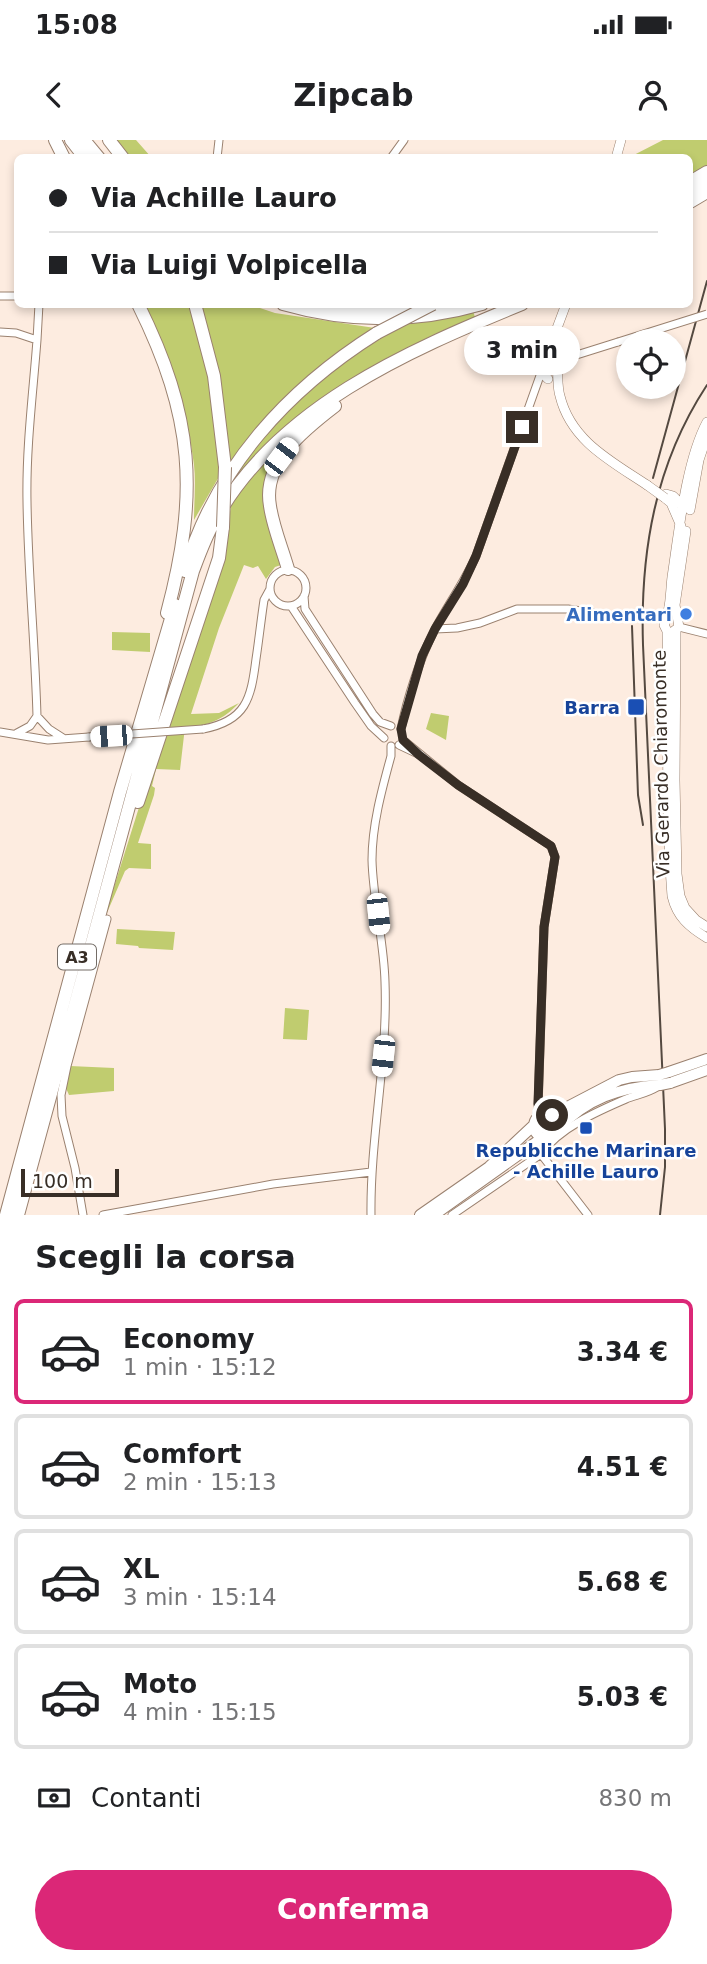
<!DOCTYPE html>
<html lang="it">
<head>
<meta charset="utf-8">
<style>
  :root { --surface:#fff; --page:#f6f6f6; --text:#202124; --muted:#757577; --line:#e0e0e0; --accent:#db2777 }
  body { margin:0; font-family:"DejaVu Sans",sans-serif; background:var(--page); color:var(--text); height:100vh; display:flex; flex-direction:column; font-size:26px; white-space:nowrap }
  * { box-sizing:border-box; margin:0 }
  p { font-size:23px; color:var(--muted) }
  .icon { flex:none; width:38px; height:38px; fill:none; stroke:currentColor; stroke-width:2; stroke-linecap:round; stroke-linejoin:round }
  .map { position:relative; height:1075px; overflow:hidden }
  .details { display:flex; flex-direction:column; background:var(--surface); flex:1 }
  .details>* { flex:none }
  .banner { position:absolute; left:14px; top:14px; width:679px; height:154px; border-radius:10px; box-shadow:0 4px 10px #0003; display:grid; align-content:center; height:154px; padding:0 35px; background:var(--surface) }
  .fabs { position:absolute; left:616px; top:189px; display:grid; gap:14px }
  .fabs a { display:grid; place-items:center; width:70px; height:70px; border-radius:50%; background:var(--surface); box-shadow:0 4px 10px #0003; font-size:35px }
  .scale { position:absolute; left:21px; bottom:18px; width:98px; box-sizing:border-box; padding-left:7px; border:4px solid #382e26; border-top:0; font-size:19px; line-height:24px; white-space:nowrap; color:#382e26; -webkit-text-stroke:5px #fff; paint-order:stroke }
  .end { position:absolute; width:32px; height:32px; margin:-16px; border:9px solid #382e26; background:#fff; box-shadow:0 0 0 4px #fff }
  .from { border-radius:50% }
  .bubble { position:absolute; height:49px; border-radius:24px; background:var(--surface); box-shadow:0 4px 10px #0003; font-size:23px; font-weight:700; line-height:49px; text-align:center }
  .car { position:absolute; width:21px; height:42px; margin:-21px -10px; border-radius:9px; box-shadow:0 0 5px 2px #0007; background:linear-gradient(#fff 24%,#345 0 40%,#fff 0 76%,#345 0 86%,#fff 0) }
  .banner b { display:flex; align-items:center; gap:24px; height:66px; font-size:26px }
  .banner b+b { border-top:2px solid var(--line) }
  .banner i { width:18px; height:18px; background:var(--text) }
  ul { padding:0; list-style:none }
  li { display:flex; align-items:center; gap:21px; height:105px; margin:0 14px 10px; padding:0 21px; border:4px solid var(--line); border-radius:10px }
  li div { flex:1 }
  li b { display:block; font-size:26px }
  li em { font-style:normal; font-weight:700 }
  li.selected { border-color:var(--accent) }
  li>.icon { width:63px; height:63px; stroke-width:1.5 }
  h2 { padding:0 35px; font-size:32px; line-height:84px }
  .pay { display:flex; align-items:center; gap:18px; height:77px; padding:0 35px; font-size:26px }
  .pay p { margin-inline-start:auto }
  .primary-button { display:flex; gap:14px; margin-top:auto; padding:14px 35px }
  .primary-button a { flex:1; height:80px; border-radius:42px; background:var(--accent); color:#fff; font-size:28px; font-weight:700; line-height:80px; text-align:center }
  .status { display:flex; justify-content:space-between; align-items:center; height:49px; padding:0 35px; background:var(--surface); direction:ltr }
  .status svg { height:19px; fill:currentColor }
  header { display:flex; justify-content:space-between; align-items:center; height:91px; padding:0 35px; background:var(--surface); font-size:32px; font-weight:700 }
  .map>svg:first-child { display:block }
</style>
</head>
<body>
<div class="status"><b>15:08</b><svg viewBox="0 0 49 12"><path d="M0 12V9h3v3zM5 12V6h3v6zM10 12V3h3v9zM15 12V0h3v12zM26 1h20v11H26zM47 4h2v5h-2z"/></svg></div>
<header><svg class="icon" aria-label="back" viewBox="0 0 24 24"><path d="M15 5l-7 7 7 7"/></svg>Zipcab<svg class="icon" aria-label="person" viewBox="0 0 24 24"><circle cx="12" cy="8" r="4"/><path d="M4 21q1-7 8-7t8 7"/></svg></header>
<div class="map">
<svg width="707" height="1075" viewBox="0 0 707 1075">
  <rect width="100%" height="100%" fill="#fdece0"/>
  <path fill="#c0cc6f" d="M111,0h25l15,17h-26z
    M663,0h44v26l-17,9v-17h-62z
    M143,165h46l11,38 13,56 7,76 -26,45c0,-18 2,-37 0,-55 -7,-57 -25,-110 -51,-160z
    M199,165h52l24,8 100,15c-28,20 -57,39 -83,63 -23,21 -42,46 -61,71l-16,-101z
    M473,171l3,9 -129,66 -118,103v-7l41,-56 82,-73 54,-31z
    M287,297l-19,38 13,90 -6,2 -9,12 -8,-13 -5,2 -9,-3 -25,63 -28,86 28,-1 20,-10c-16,17 -31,23 -54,24l-5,43 -24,-1 -4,17 3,2 -1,7 -16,48 13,1v25l-22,-1 -4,3 -22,51 125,-398 3,-18 10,-17z
    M112,492l38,1v19l-38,-2z
    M431,573l18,3 -3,24 -20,-11z
    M117,789l58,3 -2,18 -34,-2 -1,-2 -22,-2z
    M285,868l24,2 -2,30 -24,-1z
    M70,926l44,2v23l-45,4 -4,-9z"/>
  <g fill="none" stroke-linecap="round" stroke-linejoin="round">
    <defs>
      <path id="minor" d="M217,18l2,-18
        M391,18l13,-18
        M0,156h18
        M0,192l16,1 21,7c-4,53 -11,107 -10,161 1,72 8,143 10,215l12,13 14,9
        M37,200l2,-36
        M556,219l11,-1 51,-16
        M270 448a18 18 0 1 1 36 0a18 18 0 1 1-36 0Z
        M304,456l1,13 68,105 7,8 11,4
        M291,466l64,97 16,23 13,12
        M679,487l28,7
        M435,489l22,-1 23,-5 37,-14h51l25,4
        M203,589c43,-8 48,-30 53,-70 3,-20 5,-39 8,-59l6,-11
        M401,589c6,-30 19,-71 33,-98 13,-25 30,-48 42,-75l66,-186
        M0,592l48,8 41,-3
        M17,593l13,-7 7,-10
        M403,600l55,45 93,61 4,11 -11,70 -6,182 -2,10
        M399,605l19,9
        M541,1014l47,61
        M83,1075l-8,-47 -13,-52 -1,-21 6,-29 40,-147
        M103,1075l170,-31 98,-12
        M371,1075c-1,-78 17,-155 14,-233 -1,-41 -12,-81 -13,-122 0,-35 10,-71 19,-104v-10
        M452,1075l89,-61c18,-26 57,-43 85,-55 10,-4 22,-6 31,-12"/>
      <path id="tertiary" d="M616,18l5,-18
        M554,218c6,11 2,25 6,38 11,45 51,65 87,89
        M548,239l-5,-5 1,-11 22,-59
        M707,282c-21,39 -28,109 -35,155 -2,16 -1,34 -8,48l3,6c2,89 -2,177 5,265 5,21 17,31 35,42
        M666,354l7,2 8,8
        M665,358l6,5 10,23
        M690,370l9,-50 8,-24
        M676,492l-1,148 2,94 3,22 5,12 11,12 11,7
        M671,493l8,-6 -4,-22 11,-74"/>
      <path id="secondary" d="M669,932l38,-13
        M670,943l37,-13
        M534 986a12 12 0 1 1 24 0a12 12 0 1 1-24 0Z
        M552,975l67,-35 13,-3 27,-2
        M558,989c28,-30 62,-42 102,-44
        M420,1075l69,-48 45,-42
        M434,1075l108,-77"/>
      <path id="motorway" d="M55,0l9,18
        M71,0l14,18
        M84,0l15,18
        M109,0l14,18
        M690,42l17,-10
        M690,52l17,-10
        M690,62l17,-10
        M138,164c56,113 61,189 29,309
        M195,164l19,72 11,91
        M283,164c66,19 133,19 199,0
        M328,164c39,5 78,7 117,0
        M288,429c-6,-21 -15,-42 -18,-63 -8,-44 35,-77 65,-100
        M185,431c30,-103 103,-182 192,-238
        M138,662l81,-244 4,-31
        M6,1075l114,-423 55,-187
        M18,1075l175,-644c6,-16 12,-33 21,-49 62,-114 193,-171 308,-218"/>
    </defs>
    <use href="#minor" stroke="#9a816f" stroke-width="9"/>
    <use href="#tertiary" stroke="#9a816f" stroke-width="10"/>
    <use href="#secondary" stroke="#9a816f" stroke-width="12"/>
    <use href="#motorway" stroke="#9a816f" stroke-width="14"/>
    <use href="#minor" stroke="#fff" stroke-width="7"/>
    <use href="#tertiary" stroke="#fff" stroke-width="9"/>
    <use href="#secondary" stroke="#fff" stroke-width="10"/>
    <use href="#motorway" stroke="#fff" stroke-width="12"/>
    <path stroke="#544940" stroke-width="2" d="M653,338l54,-197
      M632,486l6,169 5,30
      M660,1075l5,-48v-38l-22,-484c-3,-93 12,-181 64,-260"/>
    <defs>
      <path id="minor-bridge" d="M618,202l89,-28
        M89,597l114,-8"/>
      <path id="tertiary-bridge" d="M647,345l18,13"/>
      <path id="secondary-bridge" d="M659,935l10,-3
        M660,945l10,-2"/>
      <path id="motorway-bridge" d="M377,193l56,-29
        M223,387l2,-60"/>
    </defs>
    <use href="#minor-bridge" stroke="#9a816f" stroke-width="9" stroke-linecap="butt"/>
    <use href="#tertiary-bridge" stroke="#9a816f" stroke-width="10" stroke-linecap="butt"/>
    <use href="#secondary-bridge" stroke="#9a816f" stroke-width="12" stroke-linecap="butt"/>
    <use href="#motorway-bridge" stroke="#9a816f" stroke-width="14" stroke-linecap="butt"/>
    <use href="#minor-bridge" stroke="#fff" stroke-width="7"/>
    <use href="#tertiary-bridge" stroke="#fff" stroke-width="9"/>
    <use href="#secondary-bridge" stroke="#fff" stroke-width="10"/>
    <use href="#motorway-bridge" stroke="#fff" stroke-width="12"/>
  </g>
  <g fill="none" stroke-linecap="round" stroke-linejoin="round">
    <path stroke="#382e26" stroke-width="9" d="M522,287l-46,129 -13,28 -28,45 -13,27 -21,73 2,11 16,15 39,30 93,61 4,11 -11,70 -6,177 7,8 7,3"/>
  </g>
  <circle fill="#3f7fe0" stroke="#fff" stroke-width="2.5" cx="686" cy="474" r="7"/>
  <g fill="#1a4fb4" stroke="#fff" stroke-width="2.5">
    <rect x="627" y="558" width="18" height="18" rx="3.5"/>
    <rect x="579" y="981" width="14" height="14" rx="3.5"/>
  </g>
  <g text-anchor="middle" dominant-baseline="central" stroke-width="5" stroke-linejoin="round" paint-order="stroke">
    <rect fill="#fff" stroke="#746d67" stroke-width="2" x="58" y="804.5" width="38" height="25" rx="5"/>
    <g font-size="16" font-weight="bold" fill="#382e26">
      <text x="77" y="817">A3</text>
    </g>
    <g font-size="18" font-weight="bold" fill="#366cbe" stroke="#fff" text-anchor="end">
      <text x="672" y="474">Alimentari</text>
    </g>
    <g font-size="18" font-weight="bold" fill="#164399" stroke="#fff" text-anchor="end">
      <text x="620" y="567">Barra</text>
      <text x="586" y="1010" text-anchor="middle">Republicche Marinare<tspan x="586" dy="21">- Achille Lauro</tspan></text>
    </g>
    <g font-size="18" fill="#382e26" stroke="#fff">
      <text transform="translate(661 624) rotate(-91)">Via Gerardo Chiaromonte</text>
    </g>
  </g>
</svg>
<div class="fabs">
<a><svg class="icon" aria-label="locate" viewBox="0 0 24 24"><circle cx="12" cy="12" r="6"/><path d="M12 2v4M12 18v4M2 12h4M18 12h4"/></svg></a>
</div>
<div class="scale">100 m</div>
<i class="end from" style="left:552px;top:975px"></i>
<i class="end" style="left:522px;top:287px"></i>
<div class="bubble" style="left:464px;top:186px;width:116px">3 min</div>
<i class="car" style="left:281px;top:317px;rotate:37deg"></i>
<i class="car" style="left:111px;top:596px;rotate:266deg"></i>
<i class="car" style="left:378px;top:774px;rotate:174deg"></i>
<i class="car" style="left:383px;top:916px;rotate:186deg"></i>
<div class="banner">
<b><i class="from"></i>Via Achille Lauro</b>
<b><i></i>Via Luigi Volpicella</b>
</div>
</div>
<section class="details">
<h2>Scegli la corsa</h2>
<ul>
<li class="selected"><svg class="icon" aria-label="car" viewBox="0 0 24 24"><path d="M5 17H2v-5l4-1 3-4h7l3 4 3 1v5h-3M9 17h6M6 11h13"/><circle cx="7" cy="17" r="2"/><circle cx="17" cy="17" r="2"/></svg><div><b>Economy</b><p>1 min · 15:12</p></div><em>3.34 €</em></li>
<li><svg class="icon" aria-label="car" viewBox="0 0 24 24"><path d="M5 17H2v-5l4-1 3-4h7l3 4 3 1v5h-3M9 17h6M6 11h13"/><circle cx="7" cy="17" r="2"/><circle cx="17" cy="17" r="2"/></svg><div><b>Comfort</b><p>2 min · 15:13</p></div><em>4.51 €</em></li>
<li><svg class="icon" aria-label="car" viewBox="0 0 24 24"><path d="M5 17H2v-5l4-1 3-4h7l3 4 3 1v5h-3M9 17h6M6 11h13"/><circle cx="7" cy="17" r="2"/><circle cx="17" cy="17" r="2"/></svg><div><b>XL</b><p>3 min · 15:14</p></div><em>5.68 €</em></li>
<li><svg class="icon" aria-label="car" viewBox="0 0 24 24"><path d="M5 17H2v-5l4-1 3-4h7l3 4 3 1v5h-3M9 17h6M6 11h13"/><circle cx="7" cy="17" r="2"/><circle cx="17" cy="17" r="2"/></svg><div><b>Moto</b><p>4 min · 15:15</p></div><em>5.03 €</em></li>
</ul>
<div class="pay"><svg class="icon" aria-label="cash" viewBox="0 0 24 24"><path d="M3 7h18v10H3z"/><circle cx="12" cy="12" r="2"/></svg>Contanti<p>830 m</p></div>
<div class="primary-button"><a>Conferma</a></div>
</section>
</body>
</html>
